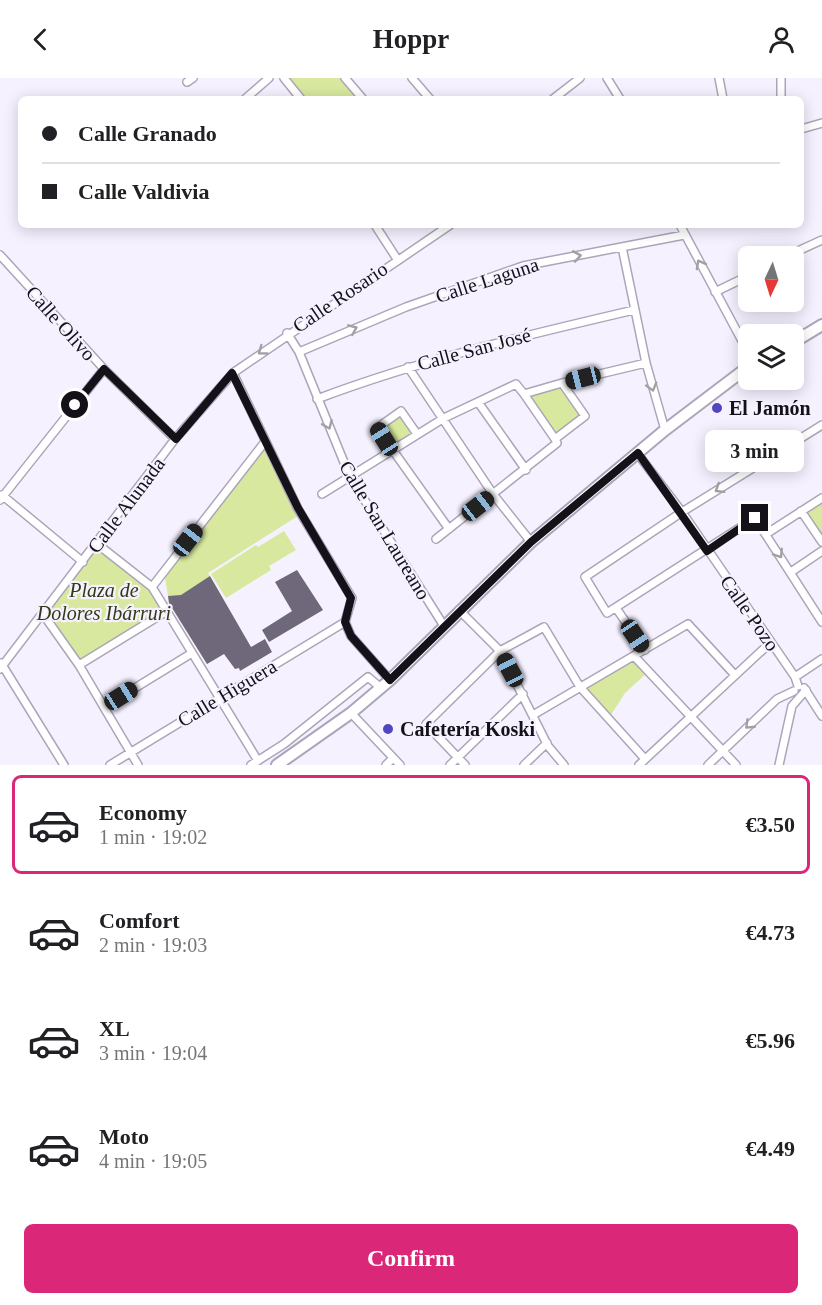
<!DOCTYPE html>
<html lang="en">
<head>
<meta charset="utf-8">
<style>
  :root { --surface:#fff; --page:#f2f2f2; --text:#202124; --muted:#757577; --line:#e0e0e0; --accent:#db2777 }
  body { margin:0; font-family:"Times New Roman",serif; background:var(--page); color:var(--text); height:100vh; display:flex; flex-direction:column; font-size:22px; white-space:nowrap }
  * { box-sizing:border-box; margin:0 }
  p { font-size:20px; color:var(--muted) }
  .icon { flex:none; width:33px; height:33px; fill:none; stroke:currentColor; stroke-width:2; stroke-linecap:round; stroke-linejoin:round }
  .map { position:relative; height:687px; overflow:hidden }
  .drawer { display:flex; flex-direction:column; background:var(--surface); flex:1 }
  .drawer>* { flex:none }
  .banner { position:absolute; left:18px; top:18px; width:786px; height:132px; border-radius:9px; box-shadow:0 3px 15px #0003; display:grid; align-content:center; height:132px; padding:0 24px; background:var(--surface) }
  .needle { width:39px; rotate:184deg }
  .tools { position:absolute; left:738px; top:168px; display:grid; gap:12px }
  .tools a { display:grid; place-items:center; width:66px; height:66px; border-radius:9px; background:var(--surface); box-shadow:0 3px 15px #0003; font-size:30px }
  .end { position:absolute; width:27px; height:27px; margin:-14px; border:8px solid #141119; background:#fff; box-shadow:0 0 0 3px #fff }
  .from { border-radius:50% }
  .bubble { position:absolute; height:42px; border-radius:9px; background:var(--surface); box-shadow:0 3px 15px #0003; font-size:20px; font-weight:700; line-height:42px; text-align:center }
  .car { position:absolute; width:18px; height:36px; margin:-18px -9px; border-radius:8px; box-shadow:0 0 4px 2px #0007; background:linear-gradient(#222 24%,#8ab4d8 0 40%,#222 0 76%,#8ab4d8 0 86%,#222 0) }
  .banner b { display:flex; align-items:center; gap:21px; height:57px; font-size:22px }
  .banner b+b { border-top:2px solid var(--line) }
  .banner i { width:15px; height:15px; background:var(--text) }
  ul { padding:10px 0 0; list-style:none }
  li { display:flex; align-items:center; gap:18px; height:99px; margin:0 12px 9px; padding:0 12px; border:3px solid transparent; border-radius:9px }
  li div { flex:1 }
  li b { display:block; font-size:22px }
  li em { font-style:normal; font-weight:700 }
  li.selected { border-color:var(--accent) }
  li>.icon { width:54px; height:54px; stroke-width:1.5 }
  .action { display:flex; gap:12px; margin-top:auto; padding:12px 24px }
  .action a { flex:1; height:69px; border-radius:9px; background:var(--accent); color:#fff; font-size:24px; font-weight:700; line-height:69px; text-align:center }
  header { display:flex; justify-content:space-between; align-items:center; height:78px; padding:0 24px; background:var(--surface); font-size:27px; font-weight:700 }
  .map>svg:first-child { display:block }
</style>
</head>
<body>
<header><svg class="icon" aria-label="back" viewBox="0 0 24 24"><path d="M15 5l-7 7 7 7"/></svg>Hoppr<svg class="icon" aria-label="person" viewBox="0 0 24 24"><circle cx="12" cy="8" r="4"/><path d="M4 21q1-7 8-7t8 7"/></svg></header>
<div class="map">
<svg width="822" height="687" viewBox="0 0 822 687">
  <rect width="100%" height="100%" fill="#f6f1ff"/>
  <path fill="#d8e89e" d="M284,0h61l18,21h-62z
    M562,305l23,33 -30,23 -31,-45z
    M401,333l16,23 -26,16 -14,-22z
    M264,365l37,71 -93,59 38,67 -39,24 -38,-61 -5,-32z
    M822,422v42l-21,-31z
    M284,453l12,19 -27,16 2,4 -45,28 -15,-24 45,-29 2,2z
    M96,465l56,44 15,24 -88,54 -36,-51z
    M634,578l14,16 -23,21 -16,25 -29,-31z"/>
  <path fill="#6f687b" d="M297,492l26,40 -54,32 -7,-12 30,-19 -17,-29z
    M210,498l41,71 14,-8 7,13 -32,19 -1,-3 -4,1 -11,-15 -17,10 -38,-61 -1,-7 13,-1z"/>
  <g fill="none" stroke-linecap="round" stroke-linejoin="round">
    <defs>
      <path id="street" d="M284,0l17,21
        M345,0l18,21
        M412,0l18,21
        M607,0l13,21
        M719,0l4,21
        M781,0v21
        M187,4l6,-4
        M245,21l24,-21
        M553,21l27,-21
        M801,51l21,-6
        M375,147l22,34
        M680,147l68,127
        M622,169l24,116 19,67
        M0,177l104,114 71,70
        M787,178l35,-16
        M715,214l33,-16
        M287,255l12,19 51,125 94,149
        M299,274l107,-45 117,-41 161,-31
        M408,289l85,127 38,48
        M233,295l65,136 54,89 -7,24 6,14 39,44
        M562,305l23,33 -30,23 -31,-45z
        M562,305l84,-20
        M317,321c103,-39 210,-64 317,-89
        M478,324l48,68
        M822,347l-140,87 -97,65 22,36 148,-95 67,104
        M417,356l-16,-23 -24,17 72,101
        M637,375l45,59 113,165 3,9
        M322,416l122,-76 72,-34 8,10
        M2,417l81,67
        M0,422l104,-131
        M801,433l21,31
        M766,456l56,-36
        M436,461l121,-96 -2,-4
        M96,465l56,44 106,174
        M791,494l31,-21
        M152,509l112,-144
        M616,530l29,42
        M459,532l41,41 48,95 16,19
        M43,536l36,51 59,100
        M634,578l102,109
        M1,585l63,102
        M79,587l88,-54
        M0,591l175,-230 58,-66 217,-148
        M795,599l27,-18
        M804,610l18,28
        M104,629l88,-54
        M351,635l49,52
        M533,637l155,-91 46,50
        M110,687l235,-143
        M251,687l33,-21 84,-67 13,11
        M386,687l7,-7
        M450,687l73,-71
        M465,687l-39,-41 74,-73 44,-24 36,60 65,72
        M524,687l23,-22
        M639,687l132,-123
        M708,687l69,-66 17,-8
        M779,687l13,-59 14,-16"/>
      <path id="secondary" d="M794,264l28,-17
        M277,687l74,-52 39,-33 141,-138 134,-112 83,-63"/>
    </defs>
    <use href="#street" stroke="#aca5ba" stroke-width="10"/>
    <use href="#secondary" stroke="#aca5ba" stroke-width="14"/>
    <use href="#street" stroke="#fff" stroke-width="7"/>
    <use href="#secondary" stroke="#fff" stroke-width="10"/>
  </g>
  <defs><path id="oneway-chevron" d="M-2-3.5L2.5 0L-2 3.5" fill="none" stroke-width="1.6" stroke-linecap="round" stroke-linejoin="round" transform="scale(1.5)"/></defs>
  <g stroke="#a1a0a3">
    <use href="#oneway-chevron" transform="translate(577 178) rotate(-10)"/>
    <use href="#oneway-chevron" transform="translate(700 186) rotate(-119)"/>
    <use href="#oneway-chevron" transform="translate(353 251) rotate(-23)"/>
    <use href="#oneway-chevron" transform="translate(262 273) rotate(144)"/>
    <use href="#oneway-chevron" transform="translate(652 309) rotate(74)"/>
    <use href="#oneway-chevron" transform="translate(328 347) rotate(67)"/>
    <use href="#oneway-chevron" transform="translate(719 411) rotate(148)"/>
    <use href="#oneway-chevron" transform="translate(779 476) rotate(57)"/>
    <use href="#oneway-chevron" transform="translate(749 647) rotate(136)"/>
  </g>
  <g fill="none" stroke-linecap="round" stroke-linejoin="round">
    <path stroke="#141119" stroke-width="8" d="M75,327l29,-36 72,70 56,-66 66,135 53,90 -6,24 6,14 39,44 141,-138 107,-89 69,98 48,-33"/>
  </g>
  <g fill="#5046bd" stroke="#f6f1ff" stroke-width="2">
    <circle cx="717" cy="330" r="6"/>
    <circle cx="388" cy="651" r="6"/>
  </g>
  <g text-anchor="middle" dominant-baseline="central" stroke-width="4.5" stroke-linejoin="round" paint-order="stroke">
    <g font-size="20" fill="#141119" stroke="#f6f1ff">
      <text transform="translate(487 202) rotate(-18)">Calle Laguna</text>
      <text transform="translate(340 219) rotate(-34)">Calle Rosario</text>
      <text transform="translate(61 245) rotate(48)">Calle Olivo</text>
      <text transform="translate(474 271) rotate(-15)">Calle San José</text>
      <text transform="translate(126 427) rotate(-53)">Calle Alunada</text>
      <text transform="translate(385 452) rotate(59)">Calle San Laureano</text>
      <text transform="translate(750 535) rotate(55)">Calle Pozo</text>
      <text transform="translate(227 615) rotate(-31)">Calle Higuera</text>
    </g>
    <g font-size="20" font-weight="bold" fill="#141119" stroke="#f6f1ff" text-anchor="start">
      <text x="729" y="330">El Jamón</text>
      <text x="400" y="651">Cafetería Koski</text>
    </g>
    <g font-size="20" font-style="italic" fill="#323913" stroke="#f6f1ff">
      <text x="104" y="512">Plaza de<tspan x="104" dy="23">Dolores Ibárruri</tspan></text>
    </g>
  </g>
</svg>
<div class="tools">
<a><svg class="needle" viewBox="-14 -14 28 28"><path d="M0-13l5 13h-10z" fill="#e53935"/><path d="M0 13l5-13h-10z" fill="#757577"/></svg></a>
<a><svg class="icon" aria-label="layers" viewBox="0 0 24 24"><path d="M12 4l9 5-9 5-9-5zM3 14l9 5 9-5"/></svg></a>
</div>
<i class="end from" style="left:75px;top:327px"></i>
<i class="end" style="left:755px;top:440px"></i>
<div class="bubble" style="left:705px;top:352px;width:99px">3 min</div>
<i class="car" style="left:583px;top:300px;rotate:256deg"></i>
<i class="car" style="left:384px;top:361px;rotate:328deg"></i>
<i class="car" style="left:478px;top:428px;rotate:52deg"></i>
<i class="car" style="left:188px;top:462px;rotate:38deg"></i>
<i class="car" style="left:635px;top:558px;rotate:146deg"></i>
<i class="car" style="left:510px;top:592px;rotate:332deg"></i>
<i class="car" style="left:121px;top:618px;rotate:58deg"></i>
<div class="banner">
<b><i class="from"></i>Calle Granado</b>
<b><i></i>Calle Valdivia</b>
</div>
</div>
<section class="drawer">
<ul>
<li class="selected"><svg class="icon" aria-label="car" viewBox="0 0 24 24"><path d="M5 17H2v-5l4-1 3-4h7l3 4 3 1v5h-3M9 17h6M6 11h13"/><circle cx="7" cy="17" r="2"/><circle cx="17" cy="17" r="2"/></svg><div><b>Economy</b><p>1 min · 19:02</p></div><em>€3.50</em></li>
<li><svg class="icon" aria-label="car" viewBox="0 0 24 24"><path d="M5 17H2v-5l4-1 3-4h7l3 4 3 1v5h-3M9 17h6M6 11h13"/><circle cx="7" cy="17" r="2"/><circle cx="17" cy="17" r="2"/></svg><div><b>Comfort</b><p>2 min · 19:03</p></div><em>€4.73</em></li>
<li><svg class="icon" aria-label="car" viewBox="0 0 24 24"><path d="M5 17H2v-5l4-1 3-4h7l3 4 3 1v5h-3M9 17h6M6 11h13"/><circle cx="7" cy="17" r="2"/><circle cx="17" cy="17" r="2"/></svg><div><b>XL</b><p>3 min · 19:04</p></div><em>€5.96</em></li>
<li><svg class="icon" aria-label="car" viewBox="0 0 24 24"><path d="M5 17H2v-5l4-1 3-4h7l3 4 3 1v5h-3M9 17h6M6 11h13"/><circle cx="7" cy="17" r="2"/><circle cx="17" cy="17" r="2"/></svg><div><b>Moto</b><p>4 min · 19:05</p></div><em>€4.49</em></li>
</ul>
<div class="action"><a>Confirm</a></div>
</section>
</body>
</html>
